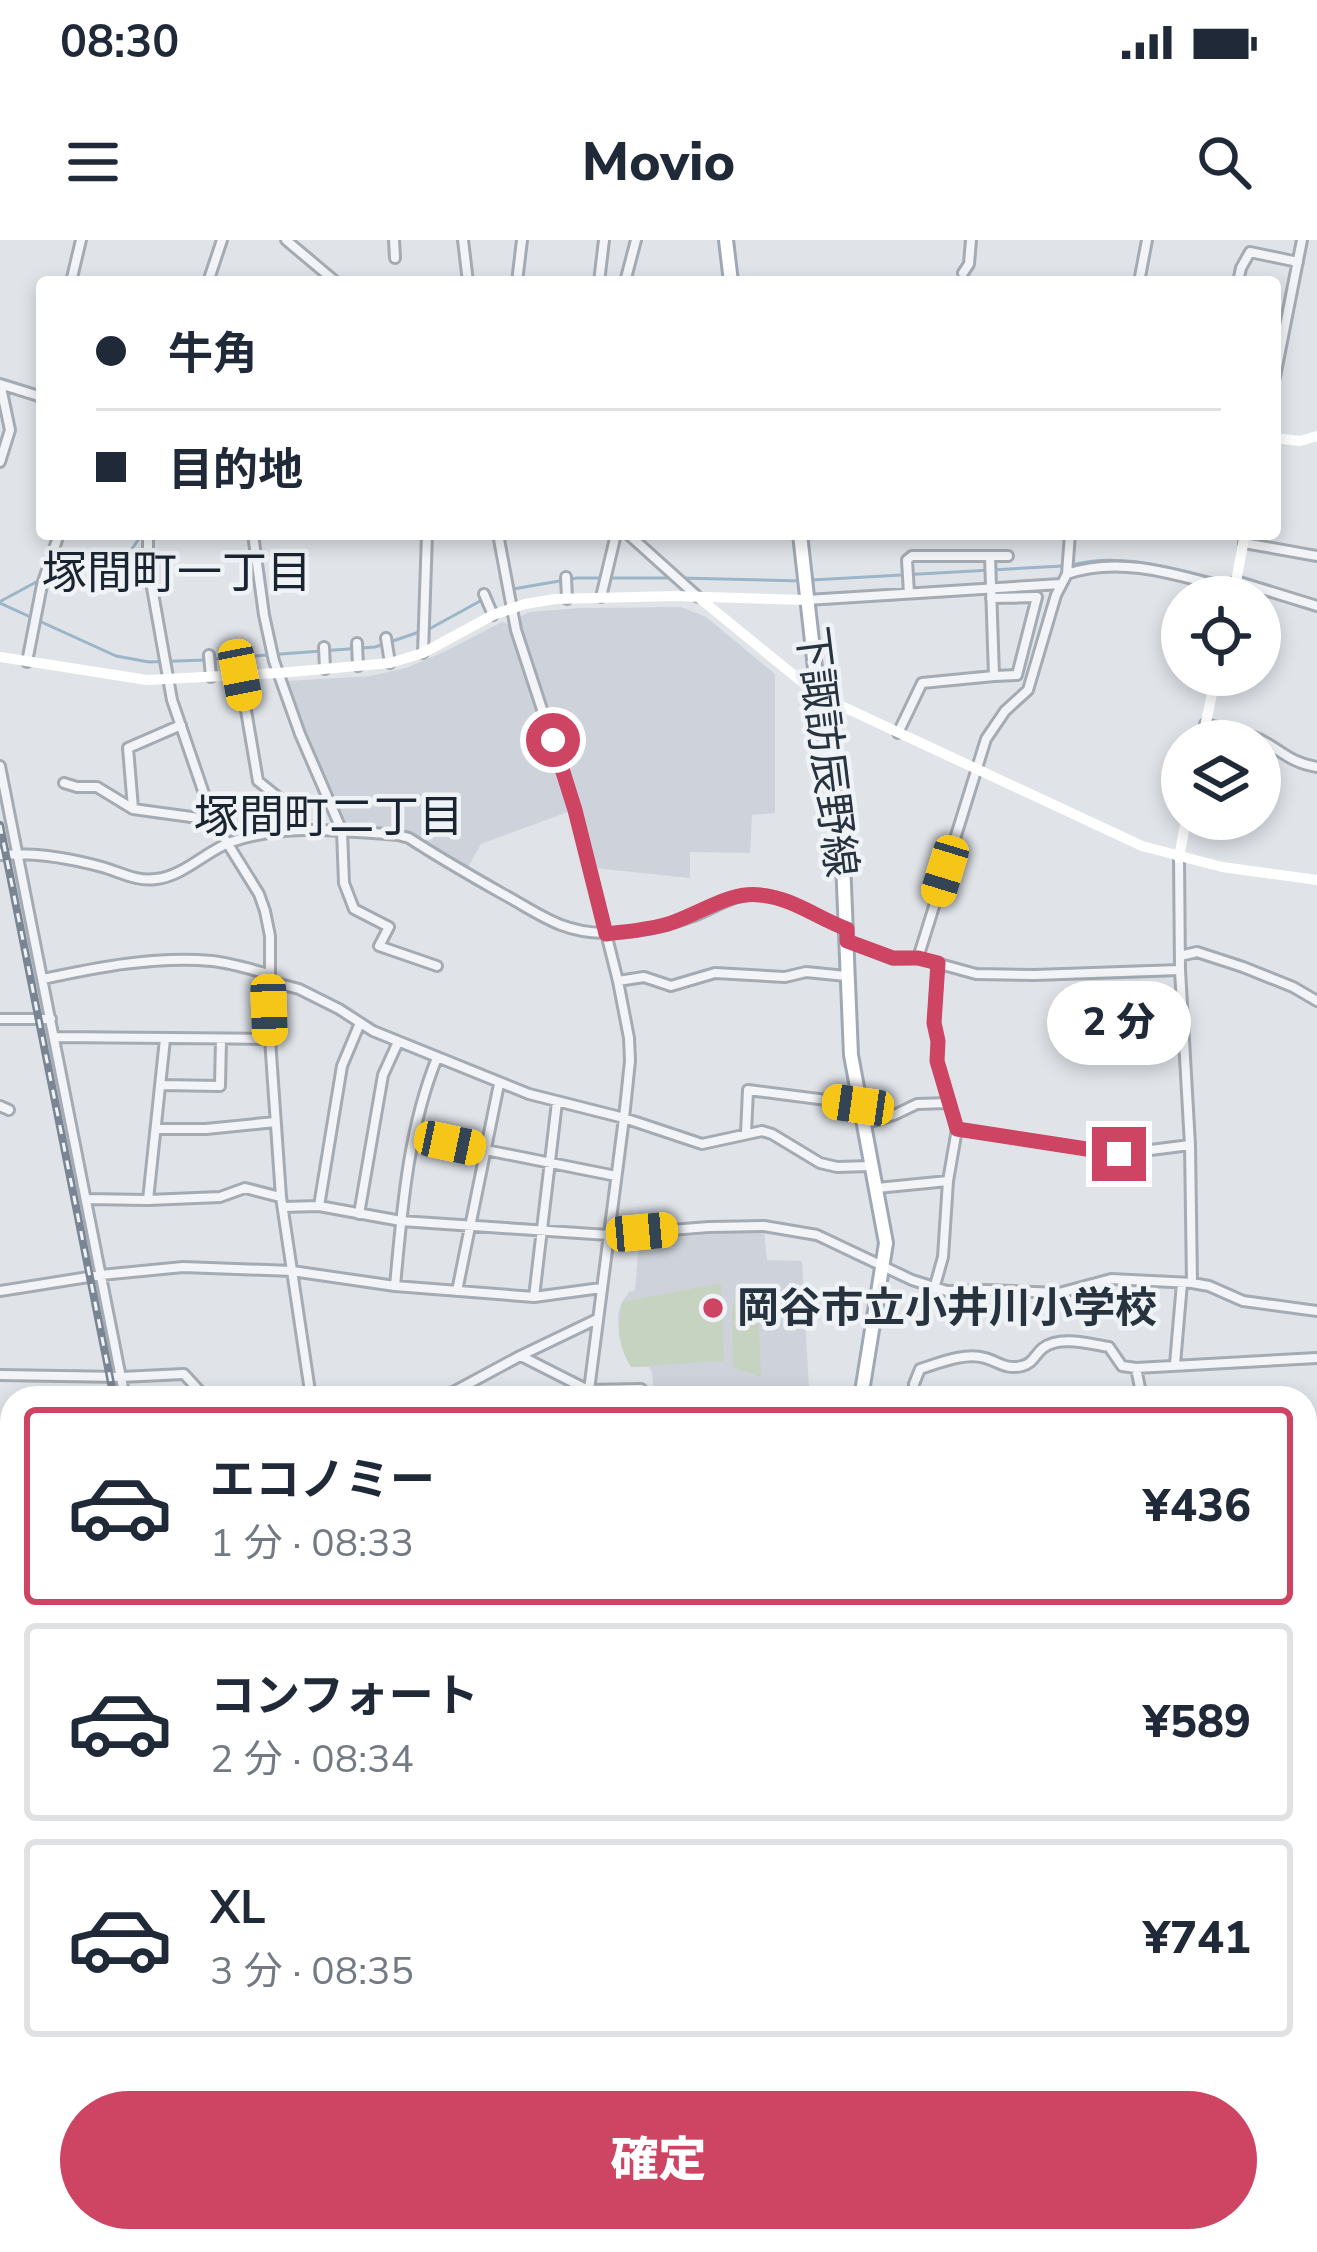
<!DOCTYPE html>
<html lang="ja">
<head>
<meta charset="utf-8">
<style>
  :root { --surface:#fff; --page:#f6f6f7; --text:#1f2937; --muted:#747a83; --line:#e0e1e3; --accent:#ce4463 }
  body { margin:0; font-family:"Nunito Sans","Noto Sans JP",sans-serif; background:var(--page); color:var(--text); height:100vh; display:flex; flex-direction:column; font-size:45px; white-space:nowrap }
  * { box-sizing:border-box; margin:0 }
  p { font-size:39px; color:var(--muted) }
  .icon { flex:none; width:66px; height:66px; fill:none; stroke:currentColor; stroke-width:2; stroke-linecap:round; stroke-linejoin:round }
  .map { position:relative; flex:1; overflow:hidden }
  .details { position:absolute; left:0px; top:1146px; width:1317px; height:867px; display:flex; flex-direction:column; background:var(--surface); border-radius:36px 36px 0 0; box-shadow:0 6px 18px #0003 }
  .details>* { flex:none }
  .guide { position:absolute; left:36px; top:36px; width:1245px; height:264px; border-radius:12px; box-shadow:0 6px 18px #0003; display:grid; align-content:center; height:264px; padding:0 60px; background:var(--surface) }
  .buttons { position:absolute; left:1161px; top:336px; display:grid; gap:24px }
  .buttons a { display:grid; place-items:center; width:120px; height:120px; border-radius:50%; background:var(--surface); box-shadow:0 6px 18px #0003; font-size:60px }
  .end { position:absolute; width:54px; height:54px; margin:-27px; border:15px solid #ce4463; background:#fff; box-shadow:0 0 0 6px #fff }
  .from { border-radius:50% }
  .bubble { position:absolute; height:84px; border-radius:42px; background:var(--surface); box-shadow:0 6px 18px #0003; font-size:39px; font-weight:800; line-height:84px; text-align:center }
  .car { position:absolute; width:36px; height:72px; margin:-36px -18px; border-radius:15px; box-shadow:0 0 9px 3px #0007; background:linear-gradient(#f5c518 24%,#345 0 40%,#f5c518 0 76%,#345 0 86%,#f5c518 0) }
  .guide b { display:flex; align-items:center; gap:42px; height:114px; font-size:45px }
  .guide b+b { border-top:3px solid var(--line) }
  .guide i { width:30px; height:30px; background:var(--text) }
  ul { padding:21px 0 0; list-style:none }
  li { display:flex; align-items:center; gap:36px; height:198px; margin:0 24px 18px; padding:0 36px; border:6px solid var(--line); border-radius:12px }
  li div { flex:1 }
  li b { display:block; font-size:45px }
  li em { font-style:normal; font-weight:800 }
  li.on { border-color:var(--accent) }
  li>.icon { width:108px; height:108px; stroke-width:1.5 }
  .primary-button { display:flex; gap:24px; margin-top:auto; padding:24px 60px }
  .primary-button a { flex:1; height:138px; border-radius:72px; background:var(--accent); color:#fff; font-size:48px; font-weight:800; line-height:138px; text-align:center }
  .status { display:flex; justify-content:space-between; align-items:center; height:84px; padding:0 60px; background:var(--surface); direction:ltr }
  .status svg { height:33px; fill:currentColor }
  header { display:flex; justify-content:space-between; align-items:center; height:156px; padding:0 60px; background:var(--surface); font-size:54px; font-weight:800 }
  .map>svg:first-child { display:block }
</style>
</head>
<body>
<div class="status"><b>08:30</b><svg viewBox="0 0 49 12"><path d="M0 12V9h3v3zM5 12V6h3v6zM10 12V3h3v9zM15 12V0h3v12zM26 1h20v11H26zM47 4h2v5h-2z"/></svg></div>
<header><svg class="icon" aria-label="menu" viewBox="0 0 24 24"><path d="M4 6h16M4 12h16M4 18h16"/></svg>Movio<svg class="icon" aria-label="search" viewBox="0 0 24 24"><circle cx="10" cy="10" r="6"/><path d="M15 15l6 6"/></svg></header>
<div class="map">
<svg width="1317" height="2012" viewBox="0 0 1317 2012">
  <rect width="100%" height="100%" fill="#e0e4e9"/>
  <path fill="#ced3db" d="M681,367l25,10 69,57v139l-23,2 -2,38 -60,-1v26l-96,-10 -28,-101 -33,-96 -14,-48 2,-7 8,-4 51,-4z
    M502,382l6,2 35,96 28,91 -90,33 -15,27 -63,-40 -8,-2 -49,-1 -60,-147 84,-5 36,-8 40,-17z
    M764,990l3,30 35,1 7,127 -155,8 -2,-23 -3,-6h-18l-12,-30 -1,-22 4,-13 7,-10 6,-2 4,-50z
    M926,2001h190v11h-188z"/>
  <path fill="#c7d3c1" d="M721,1043l3,78 -93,6c-15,-25 -12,-40 -9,-65z
    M758,1059l3,78 -28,-9 -1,-62 10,-6z"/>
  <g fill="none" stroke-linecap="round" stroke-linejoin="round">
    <path stroke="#9bb5c9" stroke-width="3" d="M1076,324c49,-12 102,7 151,17
      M49,337l83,-28 10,-15
      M680,338l122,3
      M812,340l250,-14
      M513,349l64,-11h93
      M1247,349l70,22
      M1,361l39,-21
      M0,363l116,53 33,6 56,-2
      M214,419l161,-12 56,-19 51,-28
      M0,1418l12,-5"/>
    <path stroke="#9bb5c9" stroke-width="15" d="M1305,1700l12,1
      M839,2012l12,-11"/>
    <defs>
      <path id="street" d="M286,0l50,42
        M394,0l1,18
        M463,0l5,42
        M963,33l6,-9 2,-24
        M71,42l10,-42
        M208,42l14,-42
        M517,42l5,-42
        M599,42l5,-42
        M625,42l11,-42
        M1139,42l8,-42
        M1238,42l3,-14 9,-16 48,10
        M1275,137l27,-137
        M0,144l42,13
        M0,222l10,-32 -8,-38
        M148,294v31l24,135 41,120 46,74 6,17 5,25v103l11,158 30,201
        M253,294l11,81 10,46 26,73 42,97 2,52 10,26 35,18 -10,19 58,20
        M498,294l18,96 59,180 43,171 11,57 1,23 -6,57 -36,280
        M628,294l70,63
        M1244,303l73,13
        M1067,334c55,-19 113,2 167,16
        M566,337l1,22
        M1236,341l81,25
        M909,353l-2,-33 5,-4h96
        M484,354l9,21
        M601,357l15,-63
        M991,358l46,-1 -20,78 -23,1
        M807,360l254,-16
        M386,398l4,25
        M357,403l1,23
        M324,407l1,22
        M423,413l4,-119
        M209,415l2,22
        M27,422l15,-77 17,-51
        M240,435l18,106 21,17 18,31
        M1205,484c16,4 34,7 49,13 24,9 32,25 63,30
        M898,493l24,-50 72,-7 -4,-120
        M0,526l125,632
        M64,543l13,4h20l36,22 80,11
        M133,568l-5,-60 53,-23
        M0,613l1,2c34,-3 68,3 101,12 18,5 35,15 54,12 28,-3 50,-28 75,-37 55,-19 111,-11 167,-7l11,3c31,20 62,38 94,56 37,20 57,38 101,39 30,1 62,-7 90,-17 23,-9 43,-25 69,-21 31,4 55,24 84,34
        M1179,618l1,112 10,175 2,138
        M847,701l46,18 25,-1 58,16 58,1 146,-5
        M1180,716l17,-4 46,15 50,20 24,14
        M918,718l68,-219 19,-28 23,-21 28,-95 11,-21 3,-40
        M43,739c56,-12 112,-23 169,-18 19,2 38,8 56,13
        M268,741l31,8 40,20 34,22 156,63 95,24 78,26 60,-13 10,3 48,29 17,4 34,-1
        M618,741l26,-4 27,9 44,-13 70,4 21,-5 40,4
        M0,779h51
        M54,797l216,2
        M165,799l-17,161 72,-3 25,-9 35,9
        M1134,816v-29l48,-8
        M161,845l59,1 1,-47
        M0,866l9,4
        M863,884l31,-9 23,-11 31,-1
        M157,889h49l69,-7
        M957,889l162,25 71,-9
        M746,893l2,-43 110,14
        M416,896l200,40
        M877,948l71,-7
        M86,959l62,1
        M319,966l23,-140 18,-43
        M283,967l36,-1 82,15 207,14 101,-8 55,-1 53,9 95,45 35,11 39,-1 73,3 52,-14 81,4 17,3 34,15 74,10
        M359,974l24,-139 15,-33
        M395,1046c7,-76 13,-157 42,-228
        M934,1049l9,-32 5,-76 9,-52 -20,-68 1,-20 -4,-18 4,-60
        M0,1051l101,-16 82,-8 109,4 103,15 139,11 67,-9
        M457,1051l42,-207
        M534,1057l23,-195
        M521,1116l67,34 53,-1 8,9
        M1175,1124l7,-81
        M1136,1128l6,30
        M0,1135l121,2 63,-3 22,24
        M442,1158l78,-42 75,-36
        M914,1158v-14l6,-15c19,-6 45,-17 65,-11 14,4 21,12 37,8 12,-3 12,-11 21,-18 17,-13 47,-4 66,-1l13,19 14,2 181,-10
        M1305,1265l12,3
        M0,1271l12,-3
        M0,1340l12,3
        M1305,1346l12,-3
        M0,1485l12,-1
        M1305,1584h12
        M1305,1626l12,-4
        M1305,1688l12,-3
        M0,1717l12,-14
        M1305,1757l12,-4
        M1305,1853l12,-11
        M0,1939l12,-6
        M1305,1953l3,20
        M298,2001l3,11
        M422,2001l1,11
        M701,2001v11
        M924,2001l1,11
        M1164,2001l2,11
        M0,2002l18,10
        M246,2012l3,-11
        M490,2012l2,-11
        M539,2012l41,-4 24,1
        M1196,2012l36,-3 7,-8"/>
      <path id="primary" d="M726,0l5,42
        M800,294l18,161 24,142 9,218 35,188 -25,155
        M1241,2001l7,11"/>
    </defs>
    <use href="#street" stroke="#a5abb3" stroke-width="14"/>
    <use href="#primary" stroke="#9fa9b5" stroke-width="18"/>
    <use href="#street" stroke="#f2f4f7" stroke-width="8"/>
    <path stroke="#fff" stroke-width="10" d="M1275,198l25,3 17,-5
      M698,357l120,98 324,151 80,21 95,13
      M1233,357l12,-63
      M0,417l147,23 132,-7 111,-10 33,-10 70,-38 32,-11 30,-5 119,-3 133,4
      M1202,501l14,-66
      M1179,618l7,-39
      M1305,1974l12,-4"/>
    <use href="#primary" stroke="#fff" stroke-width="12"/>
    <defs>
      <path id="rail" d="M0,585l114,573
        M284,2001l2,11"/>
    </defs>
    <use href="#rail" stroke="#798592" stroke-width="8"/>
    <use href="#rail" stroke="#eff3f6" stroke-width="3" stroke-dasharray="9" stroke-linecap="butt"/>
  </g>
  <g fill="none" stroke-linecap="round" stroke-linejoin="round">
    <path stroke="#ce4463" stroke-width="15" d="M553,500l22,70 31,124c23,-3 44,-4 65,-11 28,-9 59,-32 89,-28 33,3 57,23 87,34v12l46,17h25l20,5 -4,60 4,18 -1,20 20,68 162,25"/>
  </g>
  <circle fill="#ce4463" stroke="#eff3f6" stroke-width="4.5" cx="713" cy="1068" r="12"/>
  <g text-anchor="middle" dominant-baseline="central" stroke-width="9" stroke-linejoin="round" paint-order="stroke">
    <g font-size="42" fill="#283340" stroke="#eff3f6">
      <text transform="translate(826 512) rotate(83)">下諏訪辰野線</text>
    </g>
    <g font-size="42" font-weight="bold" fill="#283340" stroke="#eff3f6" text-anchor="start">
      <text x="737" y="1068">岡谷市立小井川小学校</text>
    </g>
    <g font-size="45" fill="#1b2431" stroke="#eff3f6">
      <text x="177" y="333">塚間町一丁目</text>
      <text x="329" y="577">塚間町二丁目</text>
    </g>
  </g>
</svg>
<div class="buttons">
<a><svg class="icon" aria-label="locate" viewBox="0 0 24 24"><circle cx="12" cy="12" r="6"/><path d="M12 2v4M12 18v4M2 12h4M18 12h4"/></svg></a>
<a><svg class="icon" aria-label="layers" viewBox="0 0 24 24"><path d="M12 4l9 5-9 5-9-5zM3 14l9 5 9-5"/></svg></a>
</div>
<i class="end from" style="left:553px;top:500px"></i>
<i class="end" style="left:1119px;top:914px"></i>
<div class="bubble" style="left:1047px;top:741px;width:144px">2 分</div>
<i class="car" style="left:240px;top:435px;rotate:169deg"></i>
<i class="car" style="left:945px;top:631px;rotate:197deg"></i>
<i class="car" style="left:269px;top:770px;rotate:178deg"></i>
<i class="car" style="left:858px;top:865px;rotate:278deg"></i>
<i class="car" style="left:450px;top:903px;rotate:102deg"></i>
<i class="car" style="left:642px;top:992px;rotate:85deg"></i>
<div class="guide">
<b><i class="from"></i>牛角</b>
<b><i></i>目的地</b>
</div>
<section class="details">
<ul>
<li class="on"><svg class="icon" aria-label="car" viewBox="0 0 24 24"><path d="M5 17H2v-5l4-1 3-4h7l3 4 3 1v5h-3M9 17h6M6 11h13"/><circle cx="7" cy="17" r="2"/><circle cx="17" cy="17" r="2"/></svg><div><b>エコノミー</b><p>1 分 · 08:33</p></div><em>¥436</em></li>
<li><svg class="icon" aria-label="car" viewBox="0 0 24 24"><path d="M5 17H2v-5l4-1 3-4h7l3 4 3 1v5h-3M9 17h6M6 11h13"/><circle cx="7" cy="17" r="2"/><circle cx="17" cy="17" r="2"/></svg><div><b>コンフォート</b><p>2 分 · 08:34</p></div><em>¥589</em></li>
<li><svg class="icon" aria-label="car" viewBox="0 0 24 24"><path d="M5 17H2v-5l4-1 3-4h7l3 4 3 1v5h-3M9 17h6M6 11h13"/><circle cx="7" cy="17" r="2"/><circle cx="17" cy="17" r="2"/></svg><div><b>XL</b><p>3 分 · 08:35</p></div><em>¥741</em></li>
</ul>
<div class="primary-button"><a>確定</a></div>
</section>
</div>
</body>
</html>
